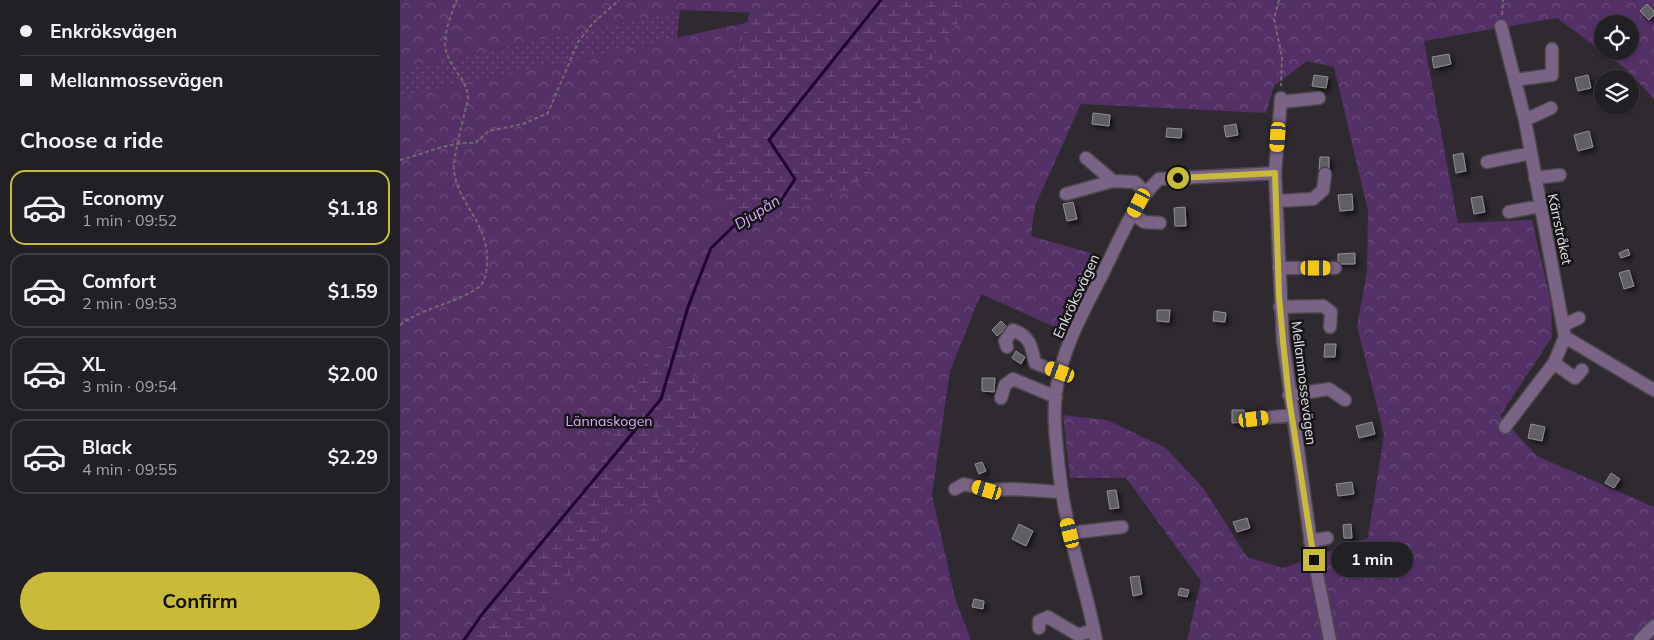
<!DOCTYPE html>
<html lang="en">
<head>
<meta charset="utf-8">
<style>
  :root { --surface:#222024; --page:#2e2d31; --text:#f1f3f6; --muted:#a2a3a6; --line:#3f3e41; --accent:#c9ba3a }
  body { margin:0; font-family:Mulish,sans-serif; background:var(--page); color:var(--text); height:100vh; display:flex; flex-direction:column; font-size:19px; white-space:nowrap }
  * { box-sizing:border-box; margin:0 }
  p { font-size:16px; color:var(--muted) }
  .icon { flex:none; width:28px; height:28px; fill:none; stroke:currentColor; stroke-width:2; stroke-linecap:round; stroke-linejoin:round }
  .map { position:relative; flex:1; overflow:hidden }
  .panel { display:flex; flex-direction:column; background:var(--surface); width:400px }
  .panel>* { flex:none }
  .guide { display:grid; align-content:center; height:110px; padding:0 20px; background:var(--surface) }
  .fabs { position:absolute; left:1194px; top:15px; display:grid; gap:10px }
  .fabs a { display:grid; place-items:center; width:45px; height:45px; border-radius:50%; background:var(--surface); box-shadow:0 1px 4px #0004,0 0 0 1px var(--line); font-size:25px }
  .end { position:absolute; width:22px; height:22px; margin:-11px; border:6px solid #c9ba3a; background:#111; box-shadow:0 0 0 2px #111 }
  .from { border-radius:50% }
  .bubble { position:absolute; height:35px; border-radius:18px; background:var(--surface); box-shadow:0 1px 4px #0004,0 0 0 1px var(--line); font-size:16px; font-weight:700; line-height:35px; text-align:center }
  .car { position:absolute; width:15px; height:30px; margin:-15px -8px; border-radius:6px; box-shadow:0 0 4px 1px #0007; background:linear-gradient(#f5c518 24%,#345 0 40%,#f5c518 0 76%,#345 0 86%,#f5c518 0) }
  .guide b { display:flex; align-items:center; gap:18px; height:48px; font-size:19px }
  .guide b+b { border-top:1px solid var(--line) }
  .guide i { width:12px; height:12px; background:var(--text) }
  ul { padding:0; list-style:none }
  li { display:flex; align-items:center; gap:15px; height:75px; margin:0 10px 8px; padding:0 10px; border:2px solid var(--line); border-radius:15px }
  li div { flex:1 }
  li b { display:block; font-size:19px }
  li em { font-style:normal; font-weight:700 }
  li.selected { border-color:var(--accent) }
  li>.icon { width:45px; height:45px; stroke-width:1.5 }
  h2 { padding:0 20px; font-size:22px; line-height:60px }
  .cta { display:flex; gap:10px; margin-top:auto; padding:10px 20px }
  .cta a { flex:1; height:58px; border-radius:30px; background:var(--accent); color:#111; font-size:20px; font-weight:700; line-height:58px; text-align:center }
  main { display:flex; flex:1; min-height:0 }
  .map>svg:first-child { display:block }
</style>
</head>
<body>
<main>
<section class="panel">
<div class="guide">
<b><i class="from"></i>Enkröksvägen</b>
<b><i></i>Mellanmossevägen</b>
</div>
<h2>Choose a ride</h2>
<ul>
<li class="selected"><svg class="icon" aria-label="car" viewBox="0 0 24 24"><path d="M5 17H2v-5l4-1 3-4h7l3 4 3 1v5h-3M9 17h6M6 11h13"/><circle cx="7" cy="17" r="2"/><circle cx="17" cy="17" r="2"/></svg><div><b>Economy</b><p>1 min · 09:52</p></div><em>$1.18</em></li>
<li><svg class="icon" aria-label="car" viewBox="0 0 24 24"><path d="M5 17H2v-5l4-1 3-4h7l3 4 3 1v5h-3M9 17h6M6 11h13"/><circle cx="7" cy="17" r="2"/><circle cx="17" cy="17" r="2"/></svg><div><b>Comfort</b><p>2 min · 09:53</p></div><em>$1.59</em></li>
<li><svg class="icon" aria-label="car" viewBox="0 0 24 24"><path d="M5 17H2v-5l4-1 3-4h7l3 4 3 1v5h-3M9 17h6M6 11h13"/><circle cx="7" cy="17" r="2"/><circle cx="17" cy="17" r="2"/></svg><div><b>XL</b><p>3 min · 09:54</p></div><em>$2.00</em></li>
<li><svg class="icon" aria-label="car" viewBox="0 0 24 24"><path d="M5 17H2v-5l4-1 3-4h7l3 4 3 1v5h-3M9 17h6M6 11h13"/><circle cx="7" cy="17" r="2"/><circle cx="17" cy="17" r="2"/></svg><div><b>Black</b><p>4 min · 09:55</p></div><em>$2.29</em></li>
</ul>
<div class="cta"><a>Confirm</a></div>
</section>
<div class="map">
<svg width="1254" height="640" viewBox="0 0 1254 640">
  <defs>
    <pattern id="grass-dots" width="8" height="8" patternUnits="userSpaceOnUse" patternTransform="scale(1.25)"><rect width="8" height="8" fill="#533066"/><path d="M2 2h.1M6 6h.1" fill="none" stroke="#6c4e7c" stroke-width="1.8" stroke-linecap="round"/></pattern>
    <pattern id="forest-crowns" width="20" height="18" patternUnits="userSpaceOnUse" patternTransform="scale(1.25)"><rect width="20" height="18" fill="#533066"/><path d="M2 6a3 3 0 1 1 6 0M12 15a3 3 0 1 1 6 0" fill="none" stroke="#6c4e7c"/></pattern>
    <pattern id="wetland-marsh" width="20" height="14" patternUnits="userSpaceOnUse" patternTransform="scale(1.25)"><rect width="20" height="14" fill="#533066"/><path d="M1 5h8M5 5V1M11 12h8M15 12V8" fill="none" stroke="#6c4e7c"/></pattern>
    <filter id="shadow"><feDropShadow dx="3" dy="3" stdDeviation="2.5" flood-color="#0009"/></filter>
  </defs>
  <rect width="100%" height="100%" fill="#2e2a30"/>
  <path fill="url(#grass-dots)" d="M280,10l-4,38 -276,62v-40z"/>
  <path fill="url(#forest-crowns)" fill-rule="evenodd" d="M0,0h1254v99l-27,-29 -70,-52 -133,23 34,182 74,-3 19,83 1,34 -52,79 37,40 117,51v133h-467l14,-59 -75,-103h-56l-7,-63 44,5 59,28 38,41 43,68 36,11 85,-30 16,-104 -27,-108 10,-55 1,-60 -34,-144 -27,-6 -33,25 -8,27 -185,-9 -46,102 -4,30 70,20 -35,76 -85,-38 -31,77 -18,124 23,103 16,42h-571v-543l387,-83 -107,-4 -280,60zM1202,24h28v27h-28z"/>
  <path fill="url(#wetland-marsh)" d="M484,0h93l-43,51 -16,65 -66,73 -83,31 -38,-4 -27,-29 46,-176 121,8z
    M279,342l26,56 -15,71 -26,10 -7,25 -38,13 -21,23 -75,100h-55l15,-27 42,-56 58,-75 38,-63 23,-53 14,-14z"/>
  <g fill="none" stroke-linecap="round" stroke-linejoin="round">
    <path stroke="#260036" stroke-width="3" d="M64,640l19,-27 178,-214 27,-92 23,-59 25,-24 44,-22 15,-23 -26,-39 112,-140"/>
  </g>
  <path fill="#615e64" stroke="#928e94" filter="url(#shadow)" d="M1247,4l7,7v4l-5,5 -9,-9z
    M1049,54l2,10 -17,4 -2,-11z
    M1220,73v6h-8l-1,-5z
    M914,75l14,2 -2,11 -14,-2z
    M1188,75l3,13 -13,3 -3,-13z
    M693,113l17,2 -1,11 -17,-2z
    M836,124l2,11 -12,2 -2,-11z
    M767,128l15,1 -1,9 -15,-1z
    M1189,131l4,16 -15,4 -4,-16z
    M1063,153l3,18 -10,2 -3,-18z
    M920,157h9v13h-10z
    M952,194l1,16 -13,1 -2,-16z
    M1082,196l3,16 -11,2 -3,-16z
    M673,202l4,17 -10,2 -4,-17z
    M785,207l1,19h-11l-1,-18z
    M1228,249l2,6 -9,3 -2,-5z
    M955,253v11h-17v-10z
    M1229,270l5,16 -10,3 -5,-16z
    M757,310h13l-1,12 -12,-1z
    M814,311l12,2 -1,9 -12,-1z
    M601,321l6,6 -10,9 -5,-6z
    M925,344h11l-1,13h-11z
    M616,351l9,6 -4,7 -9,-6z
    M582,378h13l-1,14 -12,-1z
    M832,410h12l1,12 -13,1z
    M972,422l3,12 -16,4 -3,-12z
    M1131,424l14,3 -3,14 -14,-3z
    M582,462l4,9 -7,3 -4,-10z
    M1211,473l9,6 -6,9 -9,-5z
    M952,482l2,12 -16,2 -2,-12z
    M716,490l3,18 -9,1 -3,-18z
    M847,518l3,10 -13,4 -4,-10z
    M619,524l14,7 -7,15 -14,-7z
    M951,524l1,14h-8l-1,-13z
    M739,576l3,18 -9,2 -3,-19z
    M780,588l9,2 -2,7 -9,-2z
    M574,599l10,2 -1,8 -11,-2z"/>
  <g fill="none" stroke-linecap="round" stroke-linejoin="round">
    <defs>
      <path id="minor" d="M1101,26l24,94 40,217 89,53
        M1115,80l37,-5v-26
        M881,98l-6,75 8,168 28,203 19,96
        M881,102l38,-4
        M1125,120l26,-12
        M686,158l27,23
        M1087,162l44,-9
        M1135,178l25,-3
        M666,194l47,-13 22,1 10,10
        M876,201l37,-2 10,-9 2,-16
        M1109,212l31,-6
        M733,214l11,8 16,1
        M879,268h56
        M880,307l43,-1 8,6 -1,15
        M1164,325l15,-7
        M607,347l-2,-6 8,-11c17,6 19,17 22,33l25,10
        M1154,363l21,15 7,-8
        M889,395l40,-6 16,11
        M601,398l4,-13 8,-6 43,18
        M854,419l38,-4
        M1105,427l49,-64 11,-26
        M555,489l9,-5 23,6 27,-1 48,3
        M670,533l52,-6
        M910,541l17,-3
        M639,628v-7l9,-4 30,18 16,-5
        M696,640c-8,-43 -22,-83 -30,-126 -5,-21 -7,-43 -9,-64 -2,-21 -4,-43 0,-64 6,-39 28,-78 46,-113 16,-32 30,-69 56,-94l116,-6
        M1240,640l14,-14"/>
    </defs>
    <use href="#minor" stroke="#4b474d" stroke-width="15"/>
    <path stroke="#6e6b6f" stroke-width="2" stroke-dasharray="4 2.5" stroke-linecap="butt" d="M879,0l-5,19 8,38 -1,29
      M1102,15l1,-15
      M0,160c25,-6 50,-19 75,-17l14,-12 34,-7 25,-11 30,-71 14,-18 27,-24
      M0,325c24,-18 55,-21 79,-38 6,-5 7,-13 8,-21 3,-43 -29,-61 -33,-95 -2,-10 11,-59 14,-71 0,-20 -15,-28 -21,-46 -6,-17 4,-39 10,-54"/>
    <use href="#minor" stroke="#796486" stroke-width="12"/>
  </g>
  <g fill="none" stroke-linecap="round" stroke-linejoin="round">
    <path stroke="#c9ba3a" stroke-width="6" d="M778,178l97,-5 4,123 4,45 6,57 25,162"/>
  </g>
  <g text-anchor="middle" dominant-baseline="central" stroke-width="5" stroke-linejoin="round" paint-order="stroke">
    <g font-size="14" fill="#e4e2e5" stroke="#151416">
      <text transform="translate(1160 229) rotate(78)">Kärrstråket</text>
      <text transform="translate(676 296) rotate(-65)">Enkröksvägen</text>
      <text transform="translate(904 383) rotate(83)">Mellanmossevägen</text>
    </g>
    <g font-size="14" fill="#deaafb" stroke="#151416">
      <text x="209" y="421">Lännaskogen</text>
    </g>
    <g font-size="15" font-style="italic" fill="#dca8fa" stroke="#151416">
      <text transform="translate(357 212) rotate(-32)">Djupån</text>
    </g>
  </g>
</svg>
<div class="fabs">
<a><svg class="icon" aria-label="locate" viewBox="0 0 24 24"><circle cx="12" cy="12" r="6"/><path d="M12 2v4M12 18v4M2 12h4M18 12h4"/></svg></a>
<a><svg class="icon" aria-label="layers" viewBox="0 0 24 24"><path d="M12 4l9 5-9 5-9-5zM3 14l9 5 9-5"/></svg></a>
</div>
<i class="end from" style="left:778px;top:178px"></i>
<i class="end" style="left:914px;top:560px"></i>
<div class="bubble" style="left:931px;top:542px;width:82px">1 min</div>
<i class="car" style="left:878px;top:137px;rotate:184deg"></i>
<i class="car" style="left:739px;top:203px;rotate:208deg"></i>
<i class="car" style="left:916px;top:268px;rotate:90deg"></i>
<i class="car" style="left:660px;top:372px;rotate:291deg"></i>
<i class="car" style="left:854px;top:419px;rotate:83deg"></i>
<i class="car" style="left:587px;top:490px;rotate:287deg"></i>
<i class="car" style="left:670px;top:533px;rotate:346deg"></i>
</div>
</main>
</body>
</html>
